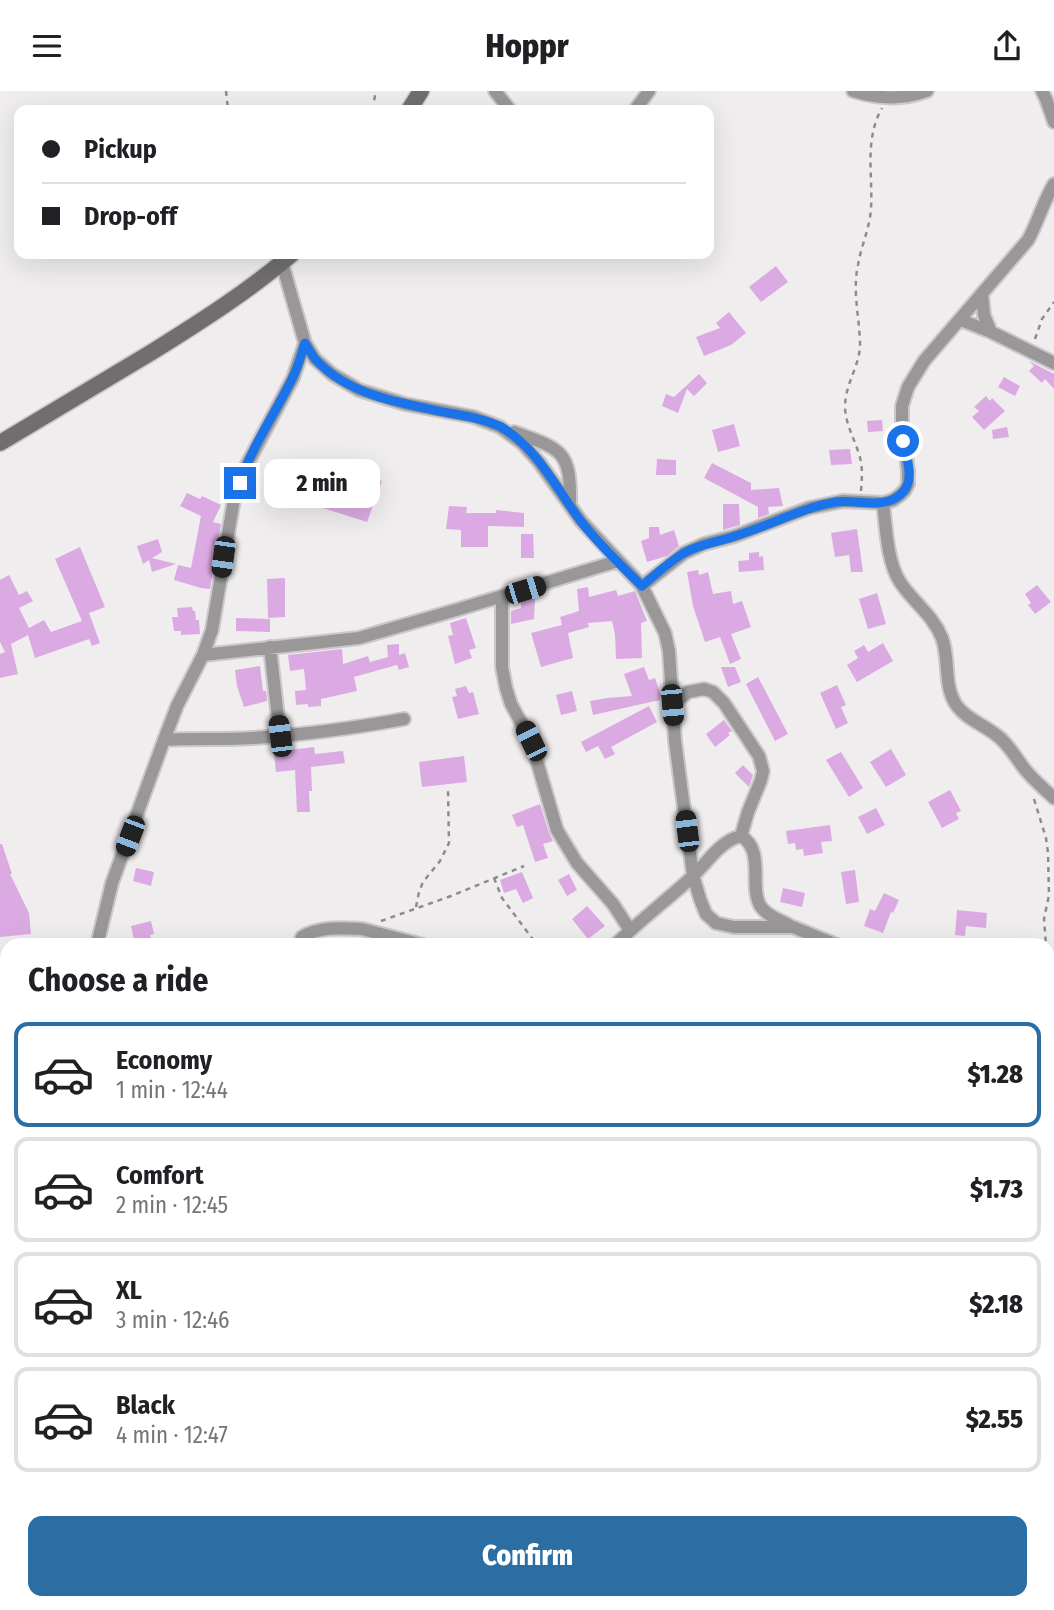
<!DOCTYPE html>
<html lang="en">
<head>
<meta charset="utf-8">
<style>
  :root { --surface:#fff; --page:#f6f6f6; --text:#202124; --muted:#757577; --line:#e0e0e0; --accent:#2a6ea3 }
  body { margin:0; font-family:"Fira Sans Condensed",sans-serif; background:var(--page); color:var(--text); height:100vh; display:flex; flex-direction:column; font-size:26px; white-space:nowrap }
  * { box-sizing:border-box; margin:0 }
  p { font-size:23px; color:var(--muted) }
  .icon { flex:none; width:38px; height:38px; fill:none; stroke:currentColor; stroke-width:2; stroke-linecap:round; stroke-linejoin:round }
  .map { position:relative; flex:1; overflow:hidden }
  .sheet { position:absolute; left:0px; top:847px; width:1055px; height:672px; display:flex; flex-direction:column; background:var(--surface); border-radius:21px 21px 0 0; box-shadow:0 7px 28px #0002 }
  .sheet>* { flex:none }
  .guide { position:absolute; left:14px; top:14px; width:700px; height:154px; border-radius:14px; box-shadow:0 7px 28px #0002; display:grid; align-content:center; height:154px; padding:0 28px; background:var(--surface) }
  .end { position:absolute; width:32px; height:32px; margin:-16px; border:9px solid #1a73e8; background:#fff; box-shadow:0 0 0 4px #fff }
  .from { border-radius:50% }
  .bubble { position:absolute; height:49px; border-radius:14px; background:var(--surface); box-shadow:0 7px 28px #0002; font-size:23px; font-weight:800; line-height:49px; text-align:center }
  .car { position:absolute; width:21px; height:42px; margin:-21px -10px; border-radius:9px; box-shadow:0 0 5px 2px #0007; background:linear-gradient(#222 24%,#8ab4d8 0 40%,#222 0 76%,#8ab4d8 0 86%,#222 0) }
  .guide b { display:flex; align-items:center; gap:24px; height:66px; font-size:26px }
  .guide b+b { border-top:2px solid var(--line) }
  .guide i { width:18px; height:18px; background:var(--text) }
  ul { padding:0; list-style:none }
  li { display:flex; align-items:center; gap:21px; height:105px; margin:0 14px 10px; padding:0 14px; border:4px solid var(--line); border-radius:14px }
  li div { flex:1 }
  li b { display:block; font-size:26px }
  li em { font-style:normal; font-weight:800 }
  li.current { border-color:var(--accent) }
  li>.icon { width:63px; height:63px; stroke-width:1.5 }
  h2 { padding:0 28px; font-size:32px; line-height:84px }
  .cta { display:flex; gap:14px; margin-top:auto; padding:14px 28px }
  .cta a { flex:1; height:80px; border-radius:14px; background:var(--accent); color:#fff; font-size:28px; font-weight:800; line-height:80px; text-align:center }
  header { display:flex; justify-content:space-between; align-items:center; height:91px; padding:0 28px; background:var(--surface); font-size:32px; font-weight:800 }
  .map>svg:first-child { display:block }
</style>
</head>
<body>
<header><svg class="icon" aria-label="menu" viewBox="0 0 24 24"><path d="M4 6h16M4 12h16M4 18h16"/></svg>Hoppr<svg class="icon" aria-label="share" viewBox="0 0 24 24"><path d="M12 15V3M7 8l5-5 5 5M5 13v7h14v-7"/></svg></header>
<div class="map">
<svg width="1054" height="1519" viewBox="0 0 1054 1519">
  <rect width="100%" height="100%" fill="#f0edef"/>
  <path fill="#dcaae2" d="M776,175l12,16 -27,20 -12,-15z
    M729,221l17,21 -15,12 -27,11 -8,-19 24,-9 -4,-5z
    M1029,270l25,13v15l-9,-10 -3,4 -13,-12 5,-5z
    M699,283l8,9 -13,13 -7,-7 -9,24 -16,-7 4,-12 8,3z
    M1004,286l16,9 -5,10 -17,-9z
    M986,305l4,5 2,-3 13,13 -21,19 -12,-13 7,-6 -5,-4z
    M882,329l1,11 -15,1 -1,-11z
    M734,333l6,22 -22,6 -6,-22z
    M1007,336l2,10 -16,2 -1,-9z
    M850,358l2,15 -21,1 -2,-15z
    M657,368l19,1v15h-20z
    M712,372l39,20v7l28,-2 4,18 -15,1 1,7 -11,4v-11l-54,-29z
    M333,373l16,6 -3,7 20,7 2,-7 14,4 -15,41 -44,-14 6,-16 -5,-1z
    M187,402l13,6 2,-3 19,9 -8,17 8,2 -11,65 -9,-1 -27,-8 4,-15 13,3 10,-52 -21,-10z
    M723,413h16l1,21 -17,5z
    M449,415l18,1 -1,6h30v-3l28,3v14l-36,-1v21h-27v-17l-15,-1z
    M649,436h10l1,8 14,-5 5,16 -12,10 -20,6 -6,-21 8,-3z
    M857,438l6,43h-12l-2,-17 -14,2 -4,-24z
    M521,443h12l1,24h-13z
    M158,448l4,13 -10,6 24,6 -24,8 -3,-12 -6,4 -6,-18z
    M80,456l25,60 -16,6 11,30 -8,3 -3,-7 -54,19 -7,-23 -17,9 7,30 -18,4v-24l5,-2 -5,-10v-62l9,-5 10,20 8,-4 6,10 -14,7 10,20 15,-8 7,12 31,-11 -27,-62z
    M759,461v5l4,-1 1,14 -25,2 -1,-11 11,-1v-7z
    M698,479l1,5 9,-3 5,22 18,-3 2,13 9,-3 9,26 -20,7 10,25 -11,5 -10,-27 -15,5 -12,-36 -6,-34z
    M285,487v39l-17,1 -1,-39z
    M1037,494l14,17 -16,12 -7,-9 3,-2 -6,-9z
    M588,496l1,10 27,-7 2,6 17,-5 12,30 -6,2 1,35 -26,1 -1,-24 -3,-14 -24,2 1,4 -21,6 5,25 -32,9 -10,-34 31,-8 -2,-8 19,-6 -2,-22z
    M877,502l9,31 -18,5 -9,-30z
    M521,508h14l-1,20 -23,5v-13l10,-3z
    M192,516l1,4h2l1,9h3l1,14 -19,1v-4h-7l-2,-14h6l-1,-9z
    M236,527l34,1v13l-34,-1z
    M466,527l10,30 -7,2 3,8 -17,6 -7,-28 5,-1 -3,-12z
    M883,552l10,18 -36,21 -10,-17 11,-7 -4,-7 10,-6 4,7z
    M399,553v11l6,-2 4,14 -10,3 -2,-5 -43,12 3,14 -36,8v7l-13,1v-3l-12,1 -1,-14 11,-1 -2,-21 -14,2 -2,-16 54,-6 1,15 25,-8 2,6 18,-5 -1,-12z
    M260,575l3,25h3l1,10 -23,6 -7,-21 -2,-16z
    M644,576l5,13 6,-2 6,18 -1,1v3l-67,15 -3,-14 17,-3 25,-2 -8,-22z
    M721,576h14l6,15 -13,5z
    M758,586l30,57 -13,7 -29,-57z
    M837,594l9,20 -5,2 7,16 -12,6 -16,-36z
    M466,595l3,7 4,-1 6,22 -21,5 -6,-22 5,-1 -2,-7z
    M572,600l5,20 -16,4 -5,-20z
    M649,615l8,16 -46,25 4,7 -10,5 -7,-13 -12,6 -5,-10z
    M724,629l8,11 -4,2 2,2 -15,12 -9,-13z
    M290,653v6l24,-3 1,7 28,-3 2,12 -34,4 1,24h-3l1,21h-13l-2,-42 -19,2 -3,-27z
    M891,658l15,26 -20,12 -16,-25z
    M841,661l22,36 -14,9 -23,-37z
    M464,665l3,26 -45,5 -3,-25z
    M743,674l10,10 -4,12 -14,-14z
    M950,699l11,21 -5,2 3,6 -17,9 -14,-26z
    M540,713l9,29 4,8 -10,3 5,14 -13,4 -12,-37 -6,2 -5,-12z
    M876,717l9,17 -18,9 -9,-17z
    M830,734l2,16 -11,1 2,11 -19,3 -1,-7 -7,1 -1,-7 -7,1 -2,-13z
    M0,753h2l10,30h-2l19,39 2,21 -31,3z
    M136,777l18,4 -3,14 -18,-5z
    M855,779l4,32 -13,2 -5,-32z
    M522,781l11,26 -10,5 -7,-14 -12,4 -4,-13z
    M569,783l8,16 -10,6 -9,-16z
    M783,797l22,5 -3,14 -22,-5z
    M884,802l15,7 -6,13 -2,-1 -8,21 -19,-7 6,-17 5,2z
    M587,815l18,20 -17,13 -16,-20z
    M957,819l30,3 -1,15 -20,-2 -1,10 -10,-1z
    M151,830l3,13 -4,1 3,10h-18l-4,-19z"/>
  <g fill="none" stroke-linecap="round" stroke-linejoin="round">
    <defs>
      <path id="lane" d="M973,1512l10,7
        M914,1519l2,-7"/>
      <path id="street" d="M495,0l15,19
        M853,0c25,8 50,9 74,0
        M1042,0l4,8 8,23
        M635,19l14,-19
        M282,172l23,80 10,16 17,15 27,16 46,14 69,13 26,10 22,16 17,19 42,59 61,65 23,47 4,18 6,90 12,90 6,44 7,24 6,15 10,9 18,4h59l44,18
        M982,203l2,21 7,17
        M961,229l30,12 63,31
        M514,341c48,17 57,19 56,72
        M883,412c3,24 4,59 17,79 13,20 33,33 42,56 8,21 1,49 15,68 10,14 30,20 43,32 9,8 16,19 23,29 9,12 20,21 31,31
        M642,495l42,-33 20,-9 31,-8 74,-28 34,-7 40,2 10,-3 7,-5 5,-5 3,-6v-13l-6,-47v-18l6,-19 16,-26 104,-121c10,-18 15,-38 26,-56
        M502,506v70l4,21 5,16 20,37 26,89 20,33 36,41 17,26
        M270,556l10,89
        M203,564l156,-17 97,-28 162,-49
        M672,614l16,-13 16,-3 9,3 11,11 35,53 4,15 -2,9 -13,32 -7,24
        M164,649c29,-2 59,0 88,-2 51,-3 102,-10 152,-19
        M97,854l15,-62 52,-143 13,-34 26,-51 9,-25 22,-131 11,-31 48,-90 12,-35
        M299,854l3,-8c17,-11 40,-9 60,-8l61,16
        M615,854c24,-24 52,-45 77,-68 16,-15 28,-36 49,-41 25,15 7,51 20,71 6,9 19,13 28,18
        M0,911h7
        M1048,923l6,1
        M0,990l7,-3
        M0,997l7,24
        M1048,1206l6,5
        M0,1446l7,2
        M96,1512l1,7
        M172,1512l2,7
        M502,1512l9,7
        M210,1519l1,-7"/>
      <path id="secondary" d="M409,19l12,-19
        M0,352c51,-30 101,-61 152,-91 48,-30 97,-61 140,-98"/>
    </defs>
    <use href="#lane" stroke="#cac8ca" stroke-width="10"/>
    <use href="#street" stroke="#cac8ca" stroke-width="16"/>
    <use href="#secondary" stroke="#cac8ca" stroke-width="19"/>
    <path stroke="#8d8b8c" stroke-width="2.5" stroke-dasharray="5 5" stroke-linecap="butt" d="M226,0l2,19
      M372,19l4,-19
      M1035,248l7,-20 12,-17
      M861,400c1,-13 2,-25 -2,-37 -5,-16 -13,-29 -14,-46 0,-25 14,-40 15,-62 0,-27 -8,-54 -2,-81 3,-19 12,-37 13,-57 2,-34 -7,-68 11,-100
      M1034,708l12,39 2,15 1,42 -5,24 2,26
      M494,787l8,20 35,47
      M416,816l3,-15 4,-10 17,-21 9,-18 -1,-53
      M381,830l70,-25 73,-30
      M1048,876l4,35
      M0,1316h7"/>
    <use href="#lane" stroke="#999797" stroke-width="6"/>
    <use href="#street" stroke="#999797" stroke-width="12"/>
    <use href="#secondary" stroke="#706e6e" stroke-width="16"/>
  </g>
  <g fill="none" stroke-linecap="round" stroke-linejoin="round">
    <path stroke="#1a73e8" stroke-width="9" d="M240,392c12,-37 35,-69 52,-104 6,-11 9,-24 13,-36 4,6 7,13 12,18 33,35 87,43 132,52 17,3 36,6 52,14 36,21 55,61 79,93 18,24 41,45 62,66 13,-11 27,-24 42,-33 16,-9 34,-11 51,-17 34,-10 65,-28 101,-34 23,-3 50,9 67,-10 12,-12 3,-36 0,-51"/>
  </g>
</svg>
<i class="end from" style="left:903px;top:350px"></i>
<i class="end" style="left:240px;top:392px"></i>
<div class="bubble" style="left:264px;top:368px;width:116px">2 min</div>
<i class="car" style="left:223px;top:466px;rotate:188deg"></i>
<i class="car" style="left:525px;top:499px;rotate:73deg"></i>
<i class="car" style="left:672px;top:614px;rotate:175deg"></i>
<i class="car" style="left:280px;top:645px;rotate:353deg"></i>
<i class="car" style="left:531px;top:650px;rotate:334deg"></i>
<i class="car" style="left:687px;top:740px;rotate:353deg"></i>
<i class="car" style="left:130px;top:745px;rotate:201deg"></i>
<div class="guide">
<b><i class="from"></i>Pickup</b>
<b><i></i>Drop-off</b>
</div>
<section class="sheet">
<h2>Choose a ride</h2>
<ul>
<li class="current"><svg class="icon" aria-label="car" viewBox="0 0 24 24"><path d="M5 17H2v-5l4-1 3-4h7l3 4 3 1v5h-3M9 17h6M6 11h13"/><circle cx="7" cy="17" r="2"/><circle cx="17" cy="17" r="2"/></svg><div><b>Economy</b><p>1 min · 12:44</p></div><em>$1.28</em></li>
<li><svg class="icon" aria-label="car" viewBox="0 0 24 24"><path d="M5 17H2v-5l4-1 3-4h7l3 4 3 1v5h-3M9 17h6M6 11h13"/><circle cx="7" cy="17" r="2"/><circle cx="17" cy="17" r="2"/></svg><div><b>Comfort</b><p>2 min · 12:45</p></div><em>$1.73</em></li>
<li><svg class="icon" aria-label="car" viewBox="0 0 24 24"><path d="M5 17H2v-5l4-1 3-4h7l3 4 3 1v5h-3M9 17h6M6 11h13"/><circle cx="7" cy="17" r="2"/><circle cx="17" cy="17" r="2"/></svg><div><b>XL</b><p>3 min · 12:46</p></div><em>$2.18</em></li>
<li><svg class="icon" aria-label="car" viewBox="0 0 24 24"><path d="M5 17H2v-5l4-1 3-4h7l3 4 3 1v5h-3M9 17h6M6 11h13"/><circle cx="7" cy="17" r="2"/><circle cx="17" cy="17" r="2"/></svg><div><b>Black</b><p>4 min · 12:47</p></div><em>$2.55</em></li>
</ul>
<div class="cta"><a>Confirm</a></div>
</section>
</div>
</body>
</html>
